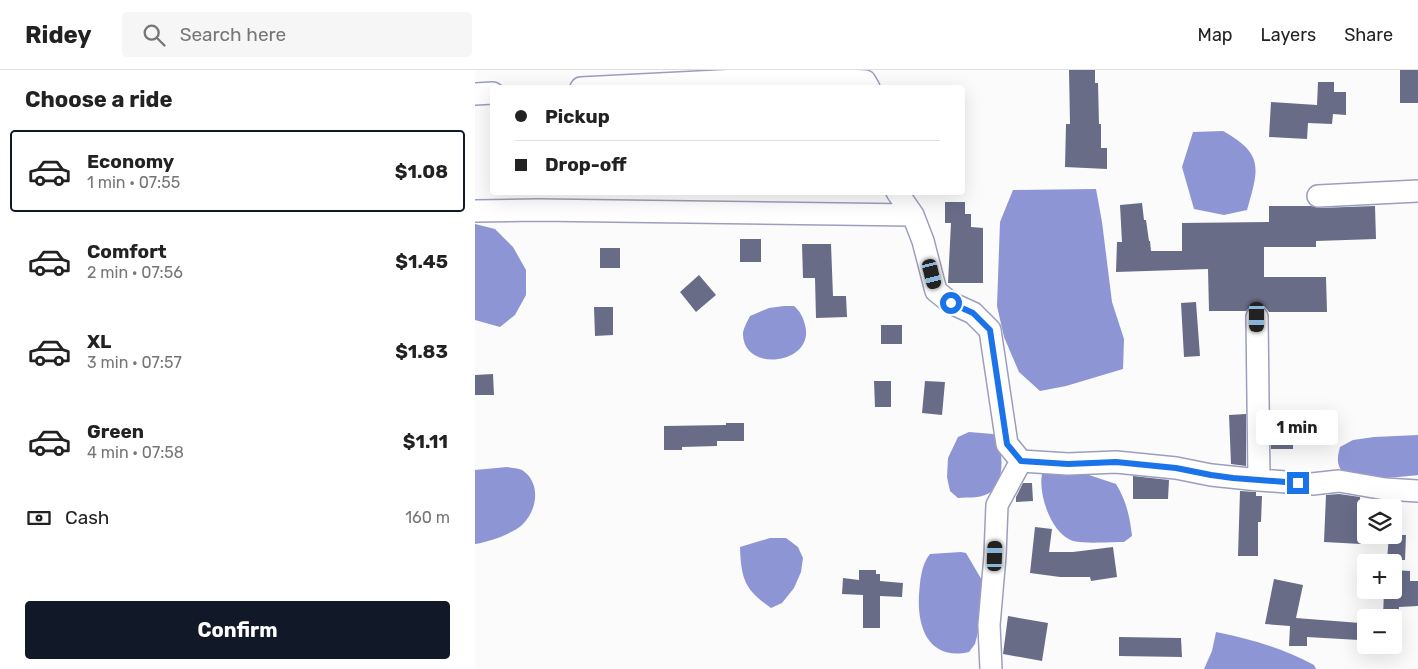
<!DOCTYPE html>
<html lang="en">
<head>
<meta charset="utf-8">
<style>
  :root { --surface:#fff; --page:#f6f6f6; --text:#222; --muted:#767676; --line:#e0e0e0; --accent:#111827 }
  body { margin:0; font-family:Rubik,sans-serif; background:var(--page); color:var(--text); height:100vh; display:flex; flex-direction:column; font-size:19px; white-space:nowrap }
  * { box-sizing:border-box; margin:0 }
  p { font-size:16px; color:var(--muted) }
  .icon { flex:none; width:28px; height:28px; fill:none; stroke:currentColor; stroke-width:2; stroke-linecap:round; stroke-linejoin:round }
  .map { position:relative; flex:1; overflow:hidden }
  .details { display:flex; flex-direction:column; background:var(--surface); width:475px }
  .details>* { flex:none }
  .top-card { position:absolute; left:15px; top:15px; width:475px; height:110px; border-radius:5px; box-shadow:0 5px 20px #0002; display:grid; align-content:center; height:110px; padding:0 25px; background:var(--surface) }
  .buttons { position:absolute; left:882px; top:429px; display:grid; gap:10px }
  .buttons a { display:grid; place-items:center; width:45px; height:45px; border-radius:5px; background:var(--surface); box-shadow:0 5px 20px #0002; font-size:25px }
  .end { position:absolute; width:22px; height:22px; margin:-11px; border:6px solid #1a73e8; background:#fff; box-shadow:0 0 0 2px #fff }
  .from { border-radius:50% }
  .bubble { position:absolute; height:35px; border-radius:5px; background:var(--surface); box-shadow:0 5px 20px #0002; font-size:16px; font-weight:700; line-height:35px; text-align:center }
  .car { position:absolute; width:15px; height:30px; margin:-15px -8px; border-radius:6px; box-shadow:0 0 4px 1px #0007; background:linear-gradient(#222 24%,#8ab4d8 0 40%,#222 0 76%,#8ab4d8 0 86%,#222 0) }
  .top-card b { display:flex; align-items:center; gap:18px; height:48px; font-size:19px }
  .top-card b+b { border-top:1px solid var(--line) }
  .top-card i { width:12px; height:12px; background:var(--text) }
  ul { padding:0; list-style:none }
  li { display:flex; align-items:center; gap:15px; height:82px; margin:0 10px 8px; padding:0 15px; border:2px solid transparent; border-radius:5px }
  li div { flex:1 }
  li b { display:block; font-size:19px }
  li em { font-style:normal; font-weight:700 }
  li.selected { border-color:var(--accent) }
  li>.icon { width:45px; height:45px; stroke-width:1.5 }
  h2 { padding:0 25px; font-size:22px; line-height:60px }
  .pay { display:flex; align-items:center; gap:12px; height:55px; padding:0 25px; font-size:19px }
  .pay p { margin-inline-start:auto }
  .primary-button { display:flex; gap:10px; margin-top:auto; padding:10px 25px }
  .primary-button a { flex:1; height:58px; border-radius:5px; background:var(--accent); color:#fff; font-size:20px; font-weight:700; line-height:58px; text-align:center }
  header { display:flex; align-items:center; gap:30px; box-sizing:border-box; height:70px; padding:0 25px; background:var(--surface); border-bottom:1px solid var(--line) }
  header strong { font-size:24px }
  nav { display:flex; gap:28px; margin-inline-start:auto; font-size:18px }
  .search { width:350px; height:45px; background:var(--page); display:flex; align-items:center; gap:12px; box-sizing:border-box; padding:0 18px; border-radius:5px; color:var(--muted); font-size:19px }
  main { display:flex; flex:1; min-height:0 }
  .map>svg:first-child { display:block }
</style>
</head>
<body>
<header>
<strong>Ridey</strong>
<div class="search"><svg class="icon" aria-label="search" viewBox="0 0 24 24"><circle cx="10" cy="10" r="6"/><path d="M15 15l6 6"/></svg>Search here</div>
<nav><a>Map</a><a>Layers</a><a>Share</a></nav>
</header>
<main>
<section class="details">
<h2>Choose a ride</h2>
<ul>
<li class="selected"><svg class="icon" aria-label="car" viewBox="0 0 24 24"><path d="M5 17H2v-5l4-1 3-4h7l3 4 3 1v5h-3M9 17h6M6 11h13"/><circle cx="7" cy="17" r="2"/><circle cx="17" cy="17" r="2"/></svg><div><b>Economy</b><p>1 min · 07:55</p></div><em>$1.08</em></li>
<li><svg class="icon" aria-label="car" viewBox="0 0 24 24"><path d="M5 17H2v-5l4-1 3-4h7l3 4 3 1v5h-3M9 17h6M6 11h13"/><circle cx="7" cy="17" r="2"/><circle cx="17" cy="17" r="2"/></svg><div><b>Comfort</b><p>2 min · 07:56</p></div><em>$1.45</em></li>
<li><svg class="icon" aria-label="car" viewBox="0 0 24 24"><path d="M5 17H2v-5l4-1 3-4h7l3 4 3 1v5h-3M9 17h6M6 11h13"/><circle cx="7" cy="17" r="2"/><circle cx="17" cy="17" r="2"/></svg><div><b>XL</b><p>3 min · 07:57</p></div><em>$1.83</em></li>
<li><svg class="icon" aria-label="car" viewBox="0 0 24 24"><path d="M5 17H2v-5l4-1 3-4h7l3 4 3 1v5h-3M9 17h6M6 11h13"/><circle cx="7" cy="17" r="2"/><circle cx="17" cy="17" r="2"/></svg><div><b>Green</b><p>4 min · 07:58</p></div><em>$1.11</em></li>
</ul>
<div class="pay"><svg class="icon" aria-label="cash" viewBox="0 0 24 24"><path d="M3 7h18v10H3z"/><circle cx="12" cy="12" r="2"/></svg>Cash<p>160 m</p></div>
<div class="primary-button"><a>Confirm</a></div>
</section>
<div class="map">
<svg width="943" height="599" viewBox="0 0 943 599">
  <rect width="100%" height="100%" fill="#fbfbfb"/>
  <path fill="#8d95d5" d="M748,61c41,23 36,37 24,79l-23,5 -30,-6 -12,-42 11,-35z
    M621,119l6,33 10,80 12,37 -1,30 -57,17 -26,5 -21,-19 -15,-35 -7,-31 3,-84 13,-32z
    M0,154l20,5 18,18 13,23v25l-11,20 -15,12 -25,-7z
    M309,236h10c6,5 9,11 11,19 11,39 -62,49 -62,9 0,-5 4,-12 7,-18l19,-8z
    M494,362l24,2c11,11 12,47 -1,57 -9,8 -23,6 -34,7l-8,-7 -3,-14 1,-19 10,-21z
    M943,365v40c-14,2 -69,7 -77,-5 -5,-8 -3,-15 -1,-23l13,-7 21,-3z
    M32,397c5,1 11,1 15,3 20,13 15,41 0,55 -10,9 -34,17 -47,19v-74z
    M567,404h44l30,10c10,16 14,33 16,52l-8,6c-13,0 -39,2 -51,-1 -22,-7 -35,-47 -31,-67z
    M295,468h16l12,9 5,11 -2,14 -7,16 -12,15 -11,5c-26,-18 -30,-29 -31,-61z
    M486,482l5,1 17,29 -4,46 -4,16 -6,8c-40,9 -52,-24 -50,-57 1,-14 2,-30 11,-41z
    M741,562c34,7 67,16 98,33l2,4h-112l8,-18z"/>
  <path fill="#686c87" d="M594,0h26v13h3l1,41h2v24h6v21l-42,-2 1,-43h4z
    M925,0h18v33h-18z
    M843,12h16v10h12v23l-13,-1 -1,10 -24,-1 -1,16 -38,-2 2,-35 46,3z
    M470,132h20v12h6v13l12,1v55h-35l3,-60h-6z
    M667,133l2,17h2l3,21h1l1,10h31v-28l87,-1v-16h42l8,2 56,-2 1,33 -60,2v6h-52v30h62l1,35h-58l-5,-6 -7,-1 -6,1 -5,5h-37l-1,-42 -92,3 1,-30h5l-2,-37z
    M265,169h21v23h-21z
    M327,174h29l2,52h13l1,21 -31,1 -1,-40h-12z
    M125,178h20v20h-20z
    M224,205l17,20 -20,17 -16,-20z
    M721,232l4,54 -16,1 -3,-54z
    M119,237h19v28l-18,1z
    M406,255h21v19h-21z
    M18,304l1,21h-19v-20z
    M399,311h17v26h-16z
    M450,311l20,1 -3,33 -20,-2z
    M771,344v52l-15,-2 -2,-49z
    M857,346l1,24 -40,1v8h-22v-28h28l-1,-3z
    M251,353h18v18h-27v5l-35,1v3h-18v-24l62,-1z
    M658,406l36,4 -1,19h-35z
    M548,413h9l1,18 -17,1v-5z
    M765,421l16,1v4h6l-1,26h-3v34h-20z
    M864,424l21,3v26h3l-2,21 -37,-2 2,-47z
    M560,457l17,2 -3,23h24l40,-5 4,30 -26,4 -1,-4h-30l-30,-4z
    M914,465h17l-1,25h-18z
    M384,500h17v4h4v7l23,2 -1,14 -22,-1v32h-17v-33l-21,-1 1,-16 16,2z
    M919,500l16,1v10h8v25l-19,1v11h-16l1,-28h10z
    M799,509l29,6 -7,33 64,5 -1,17 -52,-3v9h-18l1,-20 -25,-2z
    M533,546l40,7 -6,38 -39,-7z
    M644,567l62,1 1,19 -63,-1z"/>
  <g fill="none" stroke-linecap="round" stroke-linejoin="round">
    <defs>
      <path id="minor" d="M106,18l216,-11 68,4 4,7
        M0,24l18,-1
        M422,122l16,23 10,26 13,50 15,12 22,10 17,17 17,114 14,17 47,3 48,-2 60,6 35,7 48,5 53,4 27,-3 46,8 33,2
        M843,126l100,-5
        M0,141l63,-1 375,5
        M782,247l2,163
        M516,599l-2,-44 6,-69 2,-51 24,-44"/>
    </defs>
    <use href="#minor" stroke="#9b9fbd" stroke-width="24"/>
    <use href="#minor" stroke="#fff" stroke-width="21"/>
  </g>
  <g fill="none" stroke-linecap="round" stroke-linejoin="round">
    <path stroke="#1a73e8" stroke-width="6" d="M476,233l22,10 17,17 17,114 14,17 47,3 48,-2 60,6 35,7 22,3 65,5"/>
  </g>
</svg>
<div class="buttons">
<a><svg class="icon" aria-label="layers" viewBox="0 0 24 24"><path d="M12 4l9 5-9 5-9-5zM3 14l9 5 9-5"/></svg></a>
<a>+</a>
<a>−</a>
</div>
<i class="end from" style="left:476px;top:233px"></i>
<i class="end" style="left:823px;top:413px"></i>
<div class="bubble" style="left:781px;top:340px;width:82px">1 min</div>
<i class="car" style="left:457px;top:204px;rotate:166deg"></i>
<i class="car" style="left:782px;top:247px;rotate:180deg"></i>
<i class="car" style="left:520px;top:486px;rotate:2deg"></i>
<div class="top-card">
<b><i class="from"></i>Pickup</b>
<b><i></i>Drop-off</b>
</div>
</div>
</main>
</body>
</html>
